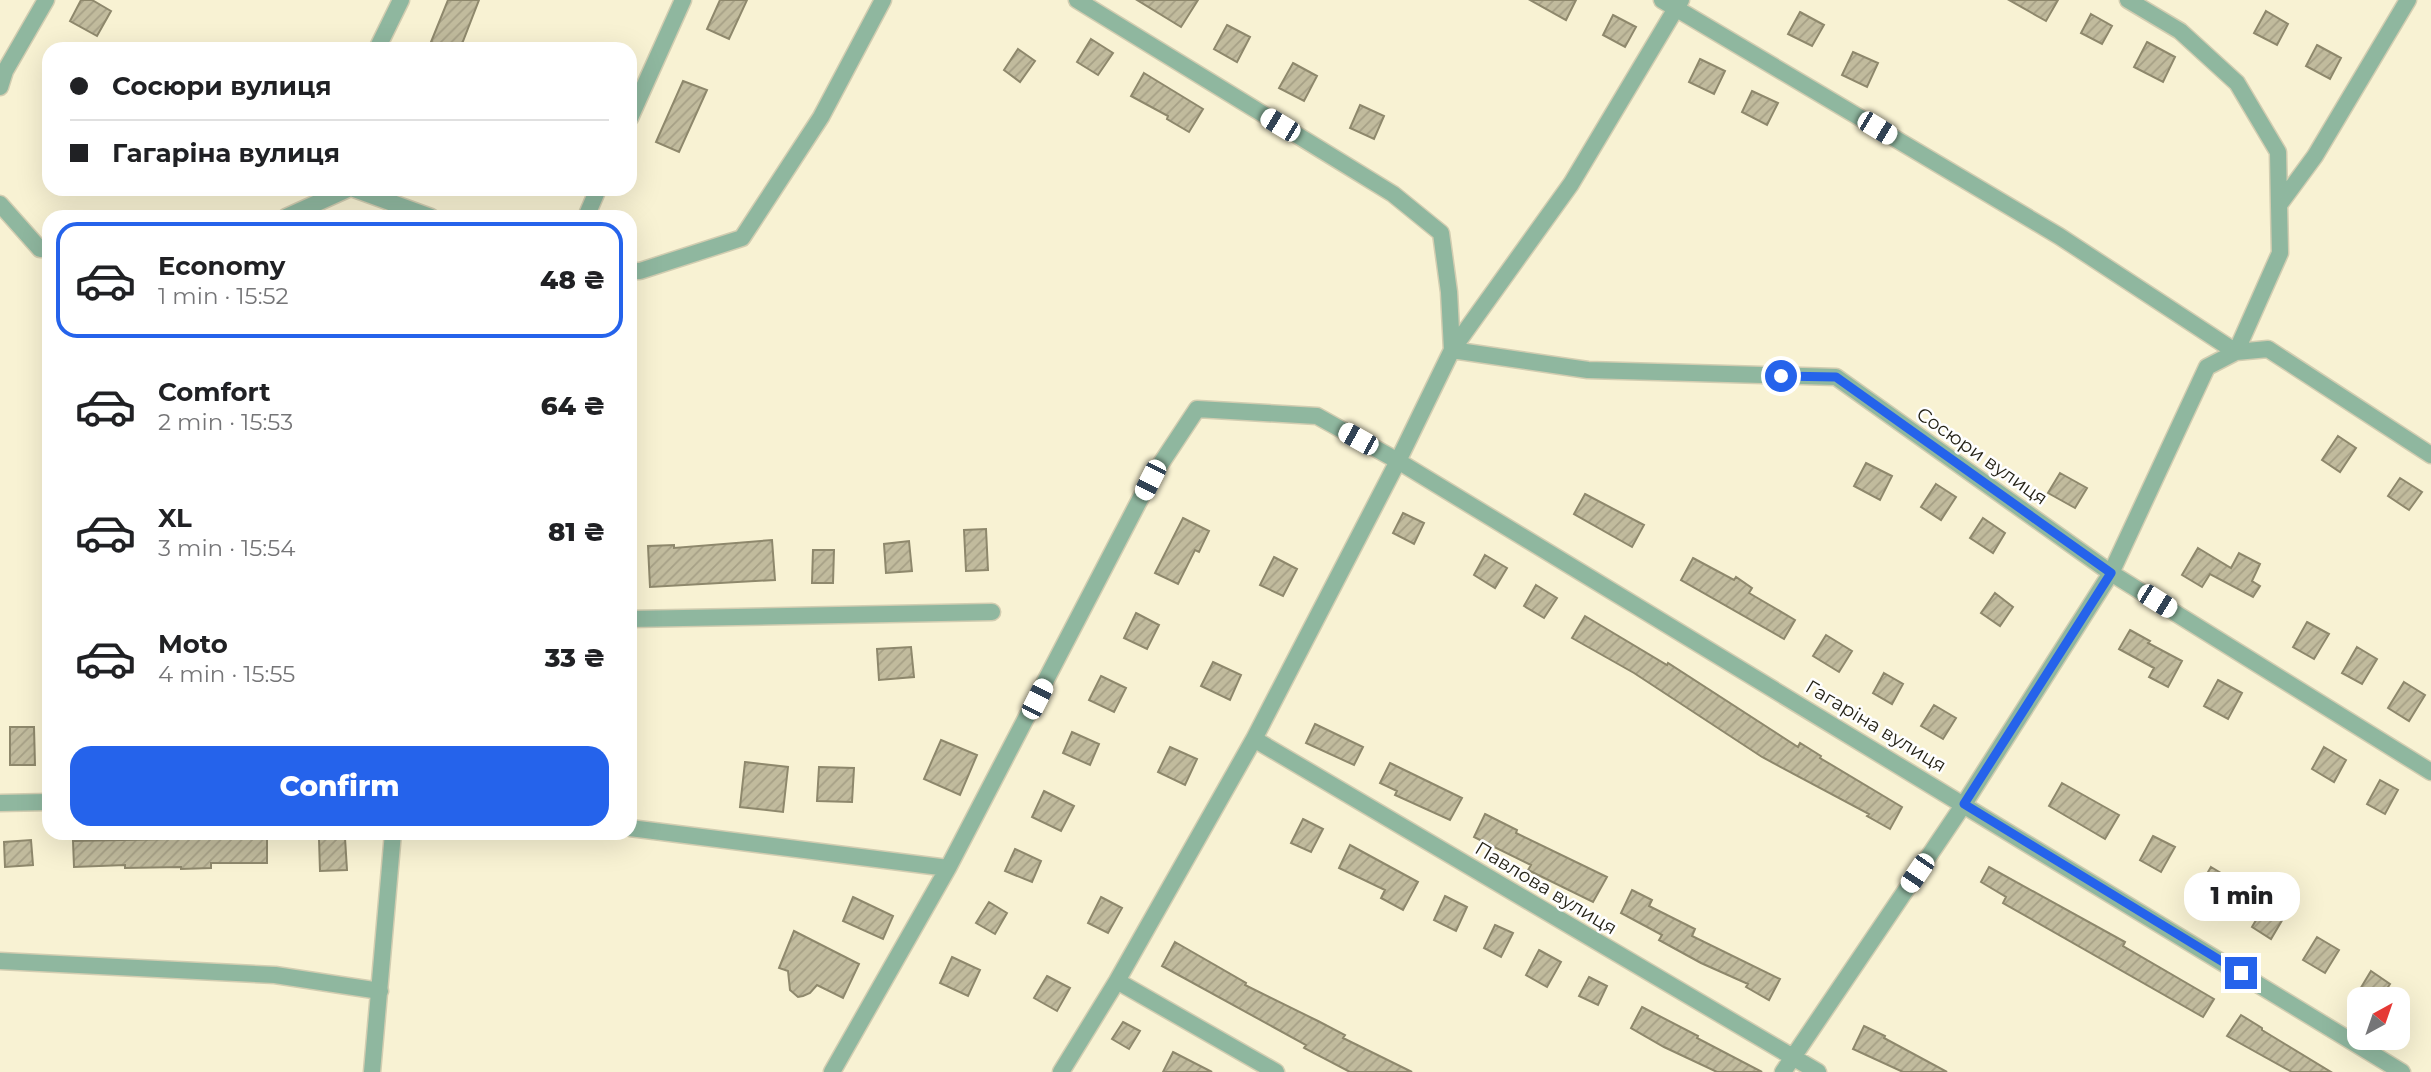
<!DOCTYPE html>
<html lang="en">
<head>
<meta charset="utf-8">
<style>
  :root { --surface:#fff; --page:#f2f2f2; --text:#202124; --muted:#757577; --line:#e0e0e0; --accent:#2563eb }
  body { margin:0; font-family:Montserrat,sans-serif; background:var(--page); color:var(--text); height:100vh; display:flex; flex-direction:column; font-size:26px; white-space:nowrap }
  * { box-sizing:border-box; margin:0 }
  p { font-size:23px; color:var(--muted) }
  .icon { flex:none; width:38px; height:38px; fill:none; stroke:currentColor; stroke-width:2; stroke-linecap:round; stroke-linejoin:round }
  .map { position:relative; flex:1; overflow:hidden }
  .side { position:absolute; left:42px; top:210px; width:595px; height:630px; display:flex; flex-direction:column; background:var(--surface); border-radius:21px; box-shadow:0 7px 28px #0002 }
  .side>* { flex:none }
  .guide { position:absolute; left:42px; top:42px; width:595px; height:154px; border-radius:21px; box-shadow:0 7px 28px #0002; display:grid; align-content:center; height:154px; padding:0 28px; background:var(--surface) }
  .needle { width:46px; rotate:40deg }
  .tools { position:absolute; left:2347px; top:987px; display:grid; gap:14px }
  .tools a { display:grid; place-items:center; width:63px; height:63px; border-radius:14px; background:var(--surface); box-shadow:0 7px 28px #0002; font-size:35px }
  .end { position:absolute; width:32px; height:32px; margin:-16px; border:9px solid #2563eb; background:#fff; box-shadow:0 0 0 4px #fff }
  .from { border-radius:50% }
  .bubble { position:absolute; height:49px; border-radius:21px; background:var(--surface); box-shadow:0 7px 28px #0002; font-size:23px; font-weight:800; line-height:49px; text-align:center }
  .car { position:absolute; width:21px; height:42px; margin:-21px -10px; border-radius:9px; box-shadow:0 0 5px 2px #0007; background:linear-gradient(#fff 24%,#345 0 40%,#fff 0 76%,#345 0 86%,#fff 0) }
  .guide b { display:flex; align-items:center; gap:24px; height:66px; font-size:26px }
  .guide b+b { border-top:2px solid var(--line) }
  .guide i { width:18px; height:18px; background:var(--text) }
  ul { padding:12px 0 0; list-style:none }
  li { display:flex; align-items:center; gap:21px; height:116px; margin:0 14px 10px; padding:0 14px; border:4px solid transparent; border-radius:21px }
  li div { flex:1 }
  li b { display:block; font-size:26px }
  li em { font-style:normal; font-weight:800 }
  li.current { border-color:var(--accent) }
  li>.icon { width:63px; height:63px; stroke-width:1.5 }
  .button { display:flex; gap:14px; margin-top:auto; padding:14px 28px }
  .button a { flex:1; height:80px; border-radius:21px; background:var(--accent); color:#fff; font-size:28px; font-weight:800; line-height:80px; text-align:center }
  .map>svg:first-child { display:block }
</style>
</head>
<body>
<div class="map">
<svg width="2431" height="1072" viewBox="0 0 2431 1072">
  <defs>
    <pattern id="building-hatch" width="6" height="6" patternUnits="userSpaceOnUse" patternTransform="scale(1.75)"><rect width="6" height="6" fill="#c1bb9d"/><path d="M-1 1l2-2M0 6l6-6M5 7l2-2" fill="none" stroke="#a6a086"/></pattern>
  </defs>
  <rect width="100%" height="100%" fill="#f8f2d3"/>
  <path fill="url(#building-hatch)" stroke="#8e886c" stroke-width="2" d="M81,0h11l19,11 -14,25 -27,-15z
    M448,0h31l-19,49h-11l-18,-7z
    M720,0h27l-18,39 -22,-10z
    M1137,0h61l-17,27z
    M1530,0h46l-10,20z
    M2009,0h49l-12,21z
    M2266,11l22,13 -11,21 -23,-12z
    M1800,12l24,13 -12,21 -24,-12z
    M2091,14l21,12 -10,18 -21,-11z
    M1613,15l23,12 -11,20 -22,-12z
    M1227,25l23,12 -13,25 -23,-13z
    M1091,39l22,14 -15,22 -21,-13z
    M2147,42l28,15 -12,25 -29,-15z
    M2317,45l24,13 -11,21 -24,-13z
    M1018,49l17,12 -15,21 -16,-12z
    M1853,52l25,11 -11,24 -25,-12z
    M1700,59l25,12 -11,23 -25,-12z
    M1293,63l24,13 -13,25 -25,-13z
    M1144,73l59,36 -14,23 -22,-13 1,-3 -37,-20z
    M683,81l24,9 -28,62 -23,-10z
    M1752,91l26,12 -11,22 -25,-13z
    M1360,105l24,11 -10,23 -24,-11z
    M2338,436l18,12 -16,24 -18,-12z
    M1866,463l26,13 -12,24 -26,-14z
    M2060,473l27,15 -12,20 -27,-15z
    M2400,478l22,14 -13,18 -21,-14z
    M1936,484l20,13 -15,23 -20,-13z
    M1585,494l59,31 -12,22 -58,-33z
    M1403,513l21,10 -10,21 -21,-11z
    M1183,518l26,13 -10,21 -4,-2 -17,34 -23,-11z
    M1983,518l22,15 -12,20 -23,-15z
    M986,529l2,41 -22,1 -2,-41z
    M772,540l3,40 -125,7 -2,-41 26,-1v3z
    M909,541l3,30 -26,2 -2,-29z
    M2198,548l33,20 8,-15 21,11 -8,17 8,5 -7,11 -43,-23 -8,13 -20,-12z
    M813,550h21l-1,33h-21z
    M1485,555l22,13 -12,20 -21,-13z
    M1274,557l23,12 -14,27 -23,-11z
    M1693,558l41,22 2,-3 16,11 -3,5 46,27 -11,19 -103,-59z
    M1536,585l21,13 -13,20 -20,-12z
    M1995,593l18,14 -13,19 -19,-13z
    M1136,613l23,12 -12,24 -23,-11z
    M1585,616l82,49 1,-2 130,84 2,-4 21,13 -1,2 82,49 -12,22 -23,-13 2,-2 -107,-57 -128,-84 -62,-35z
    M2307,622l22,12 -15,25 -21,-12z
    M2130,630l20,11 -2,2 34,18 -14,26 -19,-10 5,-9 -35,-19z
    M1826,635l26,16 -13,21 -26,-16z
    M911,647l3,30 -35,3 -2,-31z
    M2357,647l20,12 -15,25 -20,-11z
    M1213,662l28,13 -11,25 -29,-14z
    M1884,673l19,11 -11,20 -19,-11z
    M1101,676l25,12 -12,24 -25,-12z
    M2218,680l24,13 -14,26 -24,-13z
    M2404,682l21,13 -16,26 -21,-13z
    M1934,705l22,13 -13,21 -22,-13z
    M1315,724l48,23 -9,18 -48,-22z
    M10,727h24l1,38h-25z
    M1072,732l27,12 -9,21 -27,-12z
    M941,740l36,15 -17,40 -36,-16z
    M1170,747l27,12 -12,26 -27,-13z
    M2324,747l22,13 -12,22 -22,-13z
    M745,762l43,5 -5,45 -43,-5z
    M1390,763l72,35 -12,22 -55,-25 2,-4 -17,-8z
    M819,767l35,1 -2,34 -35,-1z
    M2380,780l18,10 -13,24 -18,-10z
    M2062,783l57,32 -14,24 -56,-33z
    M1044,791l30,15 -13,25 -29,-14z
    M1485,814l32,16 -1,3 91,44 -14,25 -65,-32 3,-5 -57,-28z
    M1303,819l20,10 -12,23 -20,-9z
    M2153,836l22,11 -14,25 -21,-12z
    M267,837v26h-56v5l-30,1v-2l-56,1v-3l-51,2 -1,-26z
    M345,838l2,32 -27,1 -1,-32z
    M31,840l2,25 -28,2 -1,-25z
    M1350,845l68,37 -15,28 -22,-12 4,-8 -46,-22z
    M1015,849l26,12 -9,21 -27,-11z
    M1989,867l136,75 -2,4 91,53 -11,18 -200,-114 3,-6 -25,-15z
    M2211,867l25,15 -14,24 -25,-15z
    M1632,890l20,10 -3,6 46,23 -3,7 88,43 -11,21 -23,-13 2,-3 -47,-21 -42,-23 3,-5 -41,-22z
    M1445,896l22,11 -11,24 -22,-11z
    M853,897l40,19 -10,23 -40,-18z
    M1101,897l21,11 -14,25 -20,-10z
    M989,902l18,11 -12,21 -19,-11z
    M2265,905l19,12 -13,22 -19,-12z
    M1495,925l18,8 -12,24 -17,-9z
    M794,931l65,33 -16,34 -26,-13 -7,8 -7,3 -5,1 -8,-7 -2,-19 -9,-3z
    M2317,937l22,13 -14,23 -22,-13z
    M1175,942l71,41 -1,2 73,36 27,14 -2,3 69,34h-62l-46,-24 2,-3 -144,-79z
    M1539,950l22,12 -14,25 -21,-12z
    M952,957l28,13 -12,26 -28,-13z
    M2371,971l19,13 -10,15h-8l-13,-8z
    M1047,976l23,12 -13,23 -23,-13z
    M1589,977l18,9 -9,19 -19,-9z
    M1642,1007l56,29 -1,2 65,34h-45l-53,-25 -33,-19z
    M2241,1015l21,13v2l69,42h-39l-65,-36z
    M1123,1022l17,9 -11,18 -17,-10z
    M1864,1026l21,10 -1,2 63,34h-44l-50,-23z
    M1173,1052l39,20h-49z"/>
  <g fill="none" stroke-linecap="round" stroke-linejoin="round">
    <defs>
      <path id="minor" d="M1077,0l316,194 48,39 8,59 3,58 136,20 248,7 275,196 320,199
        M1662,0l397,236 177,116 32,-3 163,106
        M2128,0l52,31 57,52 41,69 1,53
        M377,49l24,-49
        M0,87l5,-16 41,-71
        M630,118l53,-118
        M354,189l77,28
        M0,204l40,45h9
        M286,217l62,-28
        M586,217l12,-28
        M630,271h10l102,-33 79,-121 62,-117
        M630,619l362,-7
        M1254,739l564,333
        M0,803l49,-1
        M630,828l318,40
        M0,961l275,14 105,16
        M1117,981l159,91
        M372,1072l21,-239
        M832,1072l116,-204 202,-388 47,-71 120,7 81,45 1004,611
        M1061,1072l56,-91 137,-242 144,-278 54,-111 119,-166 110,-184
        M1783,1072l181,-268 147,-231 96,-206 29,-15 44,-99 -1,-48 36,-49 93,-156"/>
    </defs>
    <use href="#minor" stroke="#d2cdb1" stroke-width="19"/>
    <use href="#minor" stroke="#8fb79f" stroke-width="16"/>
  </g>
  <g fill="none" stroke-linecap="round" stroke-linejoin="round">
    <path stroke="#2563eb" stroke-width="9" d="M1781,376l55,1 275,196 -147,231 277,169"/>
  </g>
  <g text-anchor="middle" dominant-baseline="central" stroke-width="5" stroke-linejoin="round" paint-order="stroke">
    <g font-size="19" fill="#242216" stroke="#fefefe">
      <text transform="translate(1982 456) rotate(35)">Сосюри вулиця</text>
      <text transform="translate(1876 726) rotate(31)">Гагаріна вулиця</text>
      <text transform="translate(1546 888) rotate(31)">Павлова вулиця</text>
    </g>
  </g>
</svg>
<div class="tools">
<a><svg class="needle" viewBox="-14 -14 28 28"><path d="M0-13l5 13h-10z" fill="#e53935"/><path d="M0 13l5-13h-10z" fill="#757577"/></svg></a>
</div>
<i class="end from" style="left:1781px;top:376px"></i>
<i class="end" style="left:2241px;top:973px"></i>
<div class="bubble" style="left:2184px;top:872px;width:116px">1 min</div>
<i class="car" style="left:1280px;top:125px;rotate:301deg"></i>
<i class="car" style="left:1877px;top:128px;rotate:121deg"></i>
<i class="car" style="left:1358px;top:439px;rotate:299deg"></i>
<i class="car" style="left:1150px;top:480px;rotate:207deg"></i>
<i class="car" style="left:2157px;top:601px;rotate:122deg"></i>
<i class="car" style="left:1037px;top:699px;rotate:27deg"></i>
<i class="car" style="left:1917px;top:873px;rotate:214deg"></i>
<div class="guide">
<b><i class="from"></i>Сосюри вулиця</b>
<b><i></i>Гагаріна вулиця</b>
</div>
<section class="side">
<ul>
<li class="current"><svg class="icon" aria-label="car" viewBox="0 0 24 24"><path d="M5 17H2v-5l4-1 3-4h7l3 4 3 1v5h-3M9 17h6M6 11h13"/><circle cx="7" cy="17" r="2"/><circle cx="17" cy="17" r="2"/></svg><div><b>Economy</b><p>1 min · 15:52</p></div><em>48 ₴</em></li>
<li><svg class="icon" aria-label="car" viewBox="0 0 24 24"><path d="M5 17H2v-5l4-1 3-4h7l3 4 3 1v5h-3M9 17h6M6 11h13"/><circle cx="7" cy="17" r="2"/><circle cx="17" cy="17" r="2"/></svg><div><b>Comfort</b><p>2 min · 15:53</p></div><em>64 ₴</em></li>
<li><svg class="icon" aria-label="car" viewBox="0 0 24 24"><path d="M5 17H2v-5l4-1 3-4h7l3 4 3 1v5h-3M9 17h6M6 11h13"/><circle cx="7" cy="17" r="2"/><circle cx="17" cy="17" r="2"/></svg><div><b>XL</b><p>3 min · 15:54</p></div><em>81 ₴</em></li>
<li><svg class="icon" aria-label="car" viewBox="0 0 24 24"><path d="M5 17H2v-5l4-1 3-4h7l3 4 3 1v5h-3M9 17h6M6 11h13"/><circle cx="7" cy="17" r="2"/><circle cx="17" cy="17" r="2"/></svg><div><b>Moto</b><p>4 min · 15:55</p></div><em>33 ₴</em></li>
</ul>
<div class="button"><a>Confirm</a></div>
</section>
</div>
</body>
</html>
